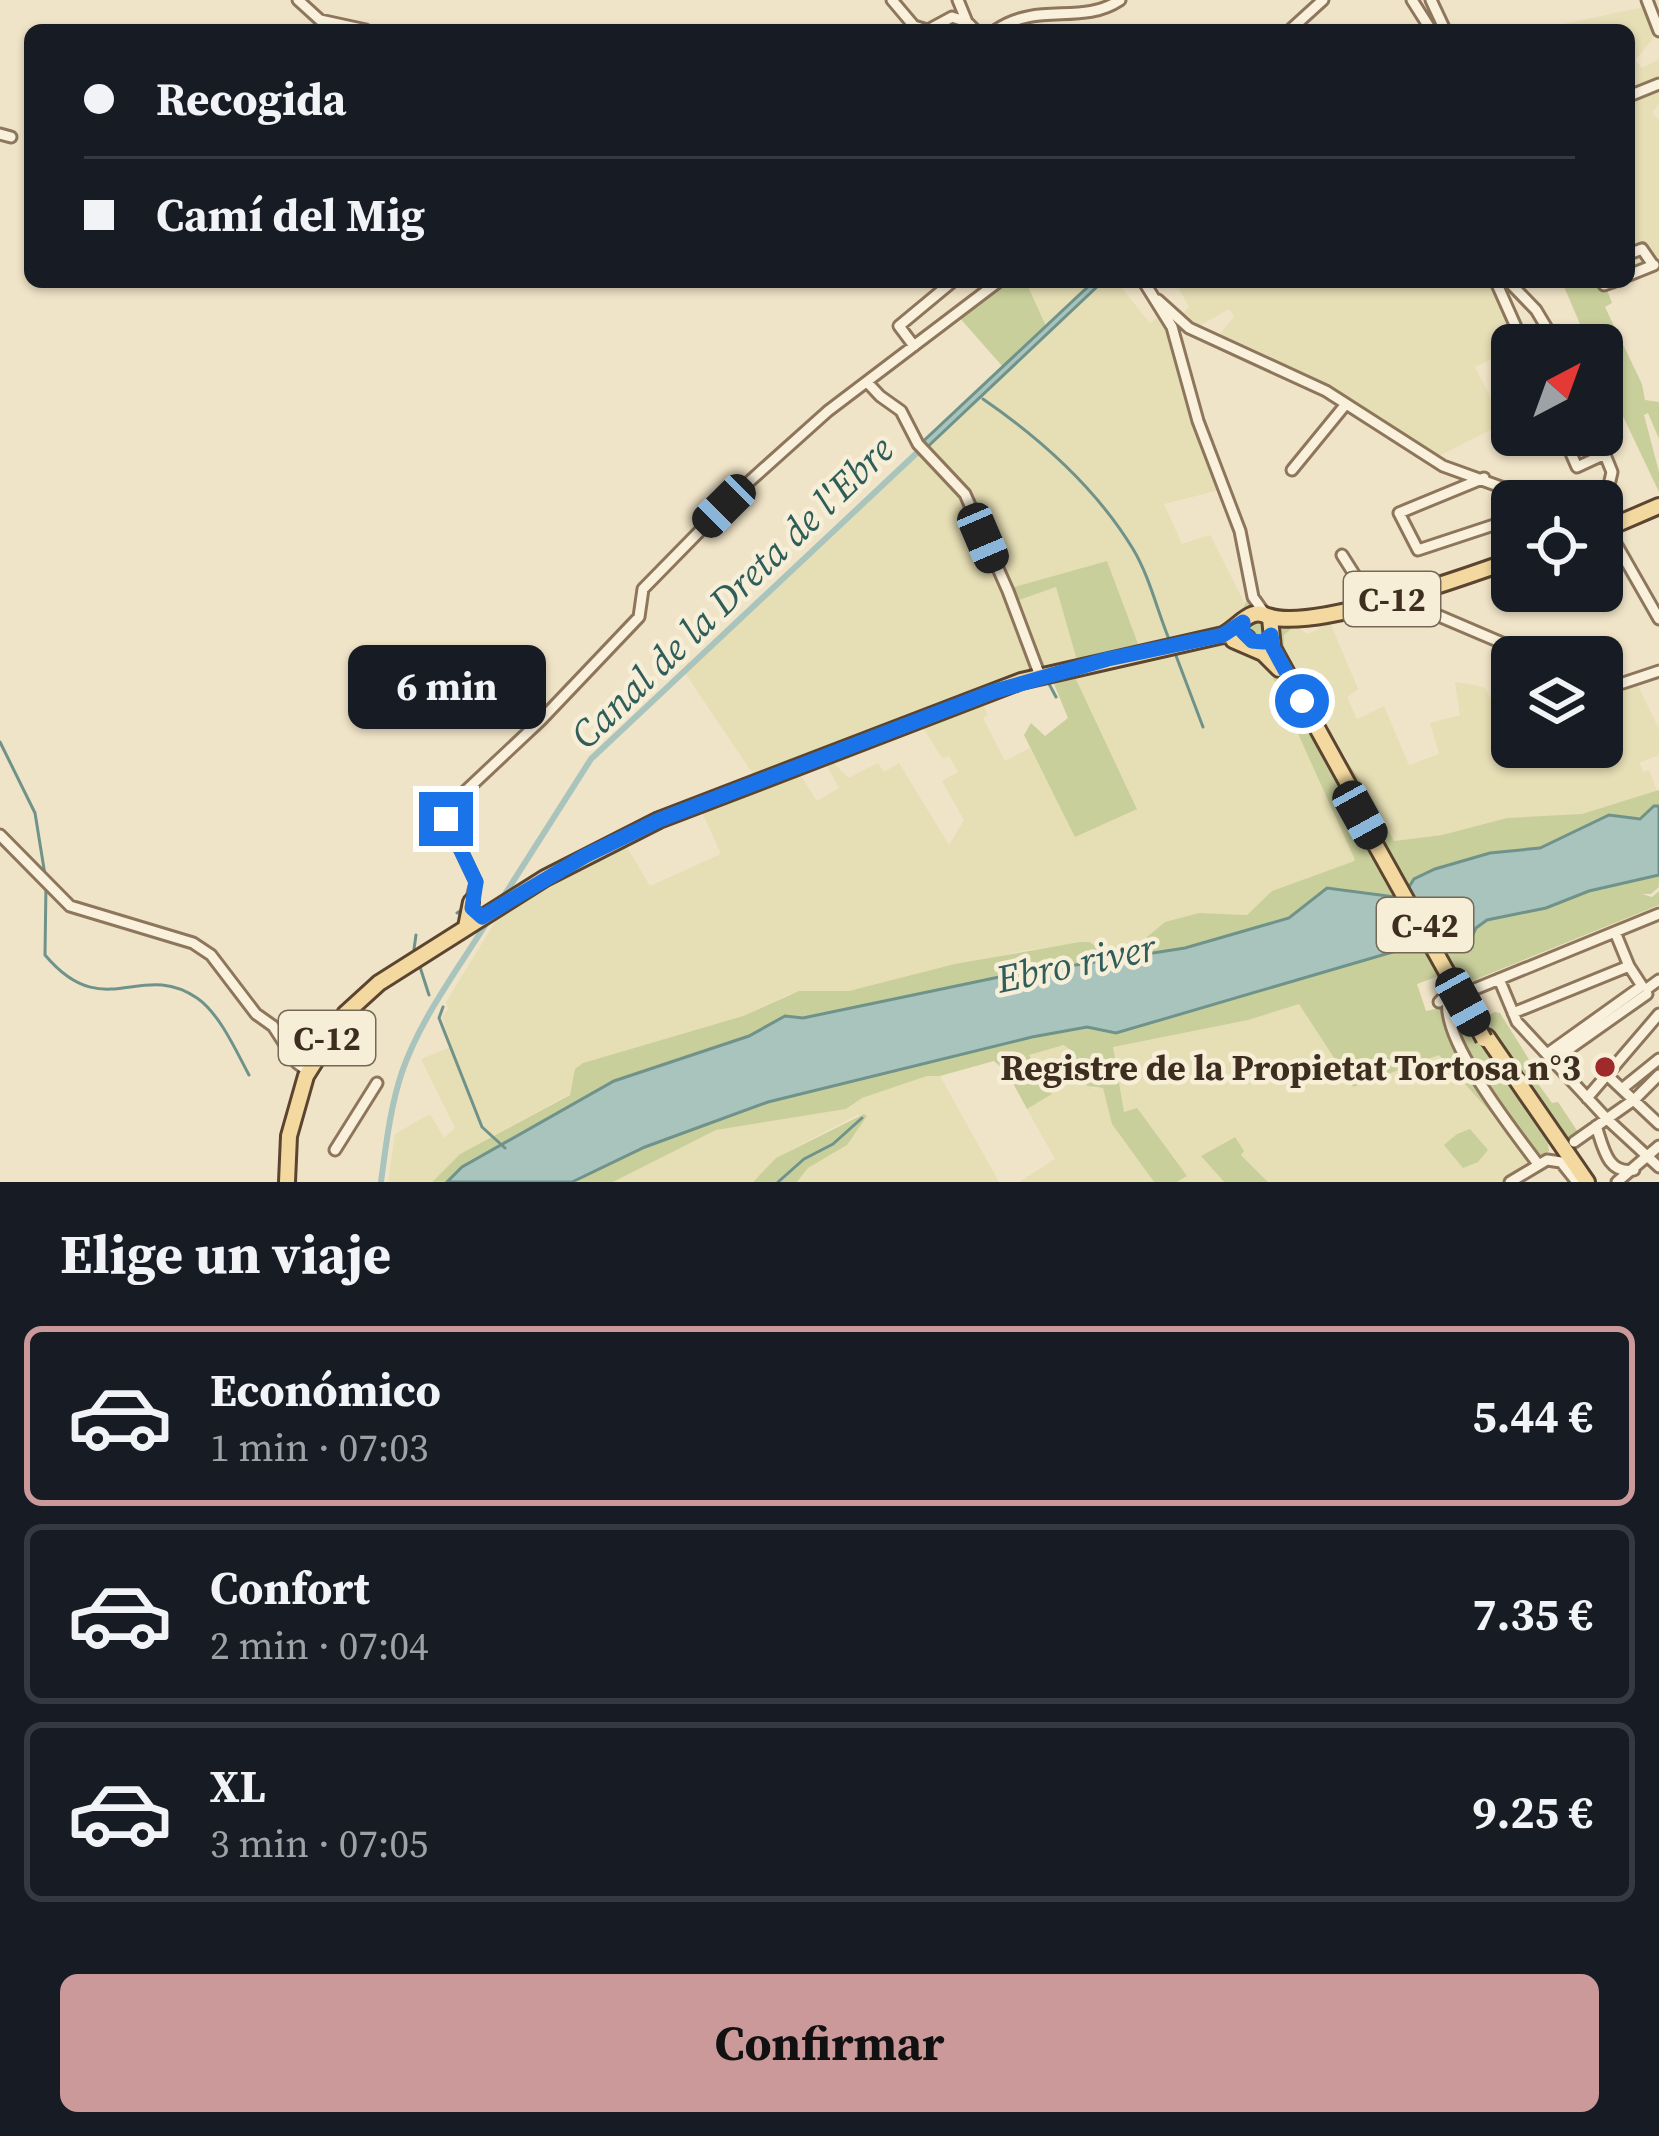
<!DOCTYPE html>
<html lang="es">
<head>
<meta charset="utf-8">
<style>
  :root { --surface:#171b24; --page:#20242c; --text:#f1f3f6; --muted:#9ea1a6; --line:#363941; --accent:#cc999b }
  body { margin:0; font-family:"Source Serif 4",serif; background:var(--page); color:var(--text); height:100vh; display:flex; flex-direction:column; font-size:45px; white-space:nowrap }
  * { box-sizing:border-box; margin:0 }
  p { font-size:39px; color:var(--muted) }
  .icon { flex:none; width:66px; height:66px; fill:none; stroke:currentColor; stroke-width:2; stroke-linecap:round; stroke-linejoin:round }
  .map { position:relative; height:1182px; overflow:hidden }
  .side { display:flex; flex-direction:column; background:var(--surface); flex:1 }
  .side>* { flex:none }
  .banner { position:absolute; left:24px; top:24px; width:1611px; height:264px; border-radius:18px; box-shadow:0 3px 9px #0004; display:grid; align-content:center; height:264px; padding:0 60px; background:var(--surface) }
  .needle { width:78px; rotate:41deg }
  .fabs { position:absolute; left:1491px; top:324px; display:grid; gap:24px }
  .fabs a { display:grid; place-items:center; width:132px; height:132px; border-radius:18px; background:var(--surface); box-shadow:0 3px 9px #0004; font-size:60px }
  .end { position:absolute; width:54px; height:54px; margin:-27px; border:15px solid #1a73e8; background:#fff; box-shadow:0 0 0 6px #fff }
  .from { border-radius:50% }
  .bubble { position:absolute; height:84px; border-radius:18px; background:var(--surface); box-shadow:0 3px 9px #0004; font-size:39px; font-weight:700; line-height:84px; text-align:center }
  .car { position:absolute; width:36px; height:72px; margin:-36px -18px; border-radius:15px; box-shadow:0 0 9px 3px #0007; background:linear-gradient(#222 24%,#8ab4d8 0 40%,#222 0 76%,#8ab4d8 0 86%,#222 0) }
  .banner b { display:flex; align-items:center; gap:42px; height:114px; font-size:45px }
  .banner b+b { border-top:3px solid var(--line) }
  .banner i { width:30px; height:30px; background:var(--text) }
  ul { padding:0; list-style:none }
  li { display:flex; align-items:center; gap:36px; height:180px; margin:0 24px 18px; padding:0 36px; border:6px solid var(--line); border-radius:18px }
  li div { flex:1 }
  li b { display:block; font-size:45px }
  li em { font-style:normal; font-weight:700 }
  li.current { border-color:var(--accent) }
  li>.icon { width:108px; height:108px; stroke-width:1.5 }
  h2 { padding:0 60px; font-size:54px; line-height:144px }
  .cta { display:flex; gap:24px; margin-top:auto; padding:24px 60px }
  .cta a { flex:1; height:138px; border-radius:18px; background:var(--accent); color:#111; font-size:48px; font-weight:700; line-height:138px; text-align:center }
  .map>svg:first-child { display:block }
</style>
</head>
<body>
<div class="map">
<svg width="1659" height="1182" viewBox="0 0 1659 1182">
  <rect width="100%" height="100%" fill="#f0e4c8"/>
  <path fill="#e6deb5" d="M1644,7l9,32 -18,21 7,8 17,-9v44l-7,10 7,7v137l-30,14v-241h-95z
    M1026,282h67l-47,44z
    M1102,282h15l33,41 12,-9 8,19 50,157 -56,14 18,40 28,-9 36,71 -8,16 -6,5 -92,22 -33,-88 -92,26 1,13 40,-13 22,77 -321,116 -72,-107z
    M1175,282h323l22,63h-8v4l-37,18 29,56 -67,34 -121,-76 -101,-41 19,-23 -5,-8 -33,19 -15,-13 8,-8z
    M1329,620l29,69 -11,8 10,22 27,-13 25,59 30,-11 -9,-31 30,-8 -5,-33 29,5 9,15h19v45h90v-62l34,-3 23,47v26l-20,8 5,9 5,-2 8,21 -75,24 -75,3 -65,17 -48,6 -17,-36 -73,-111 -21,-45 1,-14 7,-6 7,-1 10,6 11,-5 -2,-8z
    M1226,642l38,22 23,38 68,158 -8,6 -75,25 -25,24 -48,-2 -36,11 -22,18 -40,7 -12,-7 -62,8 -178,41 -59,3 -47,22 -160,47 -13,31 -110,60 -28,28h-44l7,-48 35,-20 14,24 11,-10 -34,-69 30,-12 -9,-30 6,-8 -2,-7 52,-85 28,-18 -1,-4 98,-55 27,46 71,-32 -21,-46 97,-38 20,31 22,-13 -13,-24 6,-2 17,16 29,-15 6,9 15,-9 50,82 15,-25 -22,-39 16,-9 -9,-16 -7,2 -20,-32 60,-23 6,12 -5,3 22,43 25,-13 46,88 61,-28 -63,-133z
    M1299,1003l54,84 86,-33 93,108 -29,20h-235l-28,-28 -6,-17 -33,19 23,26h-47l9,-6 -62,-63 -12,-66 133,-27z
    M1065,1045l12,13 10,28 9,3 7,-3 9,38 42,58h-135l36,-23 -28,-50 25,-15 -23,-39z
    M927,1076h13l59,106h-202l11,-14 39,-23 19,-29 -9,-1 -81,43 -23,24h-140l103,-52 130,-21 16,-11z"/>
  <path fill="#c9cf9b" d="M1002,282h24l20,44 -43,41 -45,-51z
    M1562,282h42l8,21 -7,4 37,77 3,16 14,2v37l-11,-26 -4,2 15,57v20l-57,-120v-27h-13z
    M1107,561l33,88 -62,15 -22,-77 -40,14 -2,-14z
    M1257,592l5,12 19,9 10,16 -7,6c-6,37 68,130 89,164 8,13 13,28 21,42l48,-6 65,-17 75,-4 77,-24v16l-24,14 -26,-5 -69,33 -50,5 -45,12 -26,11 -19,19 -16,3 -47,-10 -48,30 -104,30 -382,70 -18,-2 -36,20 -114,39 -173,92 -15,15h-15l28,-28 110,-59 5,-26 8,-6 160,-47 56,-25h50l106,-27 125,-22h9l12,7 40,-7 24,-20 34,-9 48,2 25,-24 80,-29 3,-2 -83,-184 -18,-20 -18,-8 2,-26 11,-28z
    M1074,675l63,134 -62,28 -51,-102 7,-12 14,13 23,-18 -14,-34z
    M1659,875v12l-8,7h-9l10,3 7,-6v14l-197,80 -7,-15 -38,14 9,27 14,-3 5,4 64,115 -3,3 -67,-75 -86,32 -54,-83 -51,16 -135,27 11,65 13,-4 50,68 -10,6h-23l-42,-58 -9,-36 -16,-2 -12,-32 -11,-9 -35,10 23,39 -25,15 -19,-35 -14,-13 -54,15h-13l-65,22 -16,11 -130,21 -103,52h-41l73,-35 123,-45 264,-65 55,-10 29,6 16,-4 281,-83 58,-7 5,-11 11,-8 59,-12 43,-17z
    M1495,1012l5,1 40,64 -4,4 16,22 6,-1 20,30 -13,9 -85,-100 68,102 1,8 -9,7 -55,-72 -28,-53z
    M864,1114l3,2 -20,29 -39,23 -11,14h-44l23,-24z
    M1470,1129l18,21 -10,12 -15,6 -19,-23 13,-11z
    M1235,1137l9,14 -3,4 27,27h-44l-23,-26z"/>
  <path fill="#a9c4bc" stroke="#6f938a" stroke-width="3" d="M1093,282h9l-181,171 -5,-5z
    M1654,806h5v69l-70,16 -43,17 -59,12 -11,8 -5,11 -58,7 -297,87 -29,-6 -55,10 -264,65 -123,45 -73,35h-125l15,-15 152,-86 135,-45 36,-20 18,2 201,-42 181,-28 104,-30 38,-30 68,9 10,-4 9,-14 21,-10 55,-16 50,-5 69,-33 31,4z"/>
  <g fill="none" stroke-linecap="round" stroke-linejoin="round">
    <path stroke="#6f938a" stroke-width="3" d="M983,399c58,40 113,89 150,150 17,28 25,65 38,95
      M1175,653l28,74
      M1047,680l9,17
      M0,742l35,71 10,62
      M46,884l-1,71c59,70 95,4 152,43 23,16 39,53 52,77
      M457,913l3,-2
      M414,949l2,-14
      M420,967l9,28
      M443,1007l-4,11 43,109 23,21
      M778,1182l26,-23 29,-15 29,-26"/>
    <path stroke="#a9c4bc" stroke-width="6" d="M500,902l91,-143 330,-310
      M381,1182c5,-37 9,-74 21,-110 19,-55 57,-104 87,-153"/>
    <defs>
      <path id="minor" d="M298,0l22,20 46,10
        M892,0l22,26 13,4
        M958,0l9,22 8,8
        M1412,0l19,30
        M1431,0l14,30
        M1647,0l12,31
        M928,30l24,-13 15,5
        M996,30c43,-29 85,-4 124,-30
        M1290,30l33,-30
        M1629,96l30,-12
        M0,134l11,3
        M1629,254l13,-5 11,16
        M1629,275l25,-10
        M1144,282l28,45 26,94 42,110 13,66 12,17
        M1496,282l28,63
        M1509,282l27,28 21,35
        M1604,285l9,-3
        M1158,300l31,28 137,63 117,75 97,35
        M914,346l-15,-20 53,-44
        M867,382l13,14 21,15 17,33 47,50 43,97 32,85
        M1563,435l14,32 28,-13
        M1597,435l15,37 -10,44
        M1292,470l54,-66
        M1484,478l-85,35 19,37 94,-31
        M1611,535l48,84
        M1342,555l31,49
        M1432,613l103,44
        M1602,682l21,1 36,-12
        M0,835l70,71 123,37 18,12 45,59 17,12 24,37 11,8
        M471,902l5,-20 -30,-63 10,-19 85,-80 98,-103 4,-28 98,-100 87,-78 170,-129
        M1615,932l14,34 13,20
        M1499,979l18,43 90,97 52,48
        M1648,988l11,-8
        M1448,1000c-7,40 64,129 90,164
        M1439,1002l4,-4 5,2 211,-86
        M1513,1013l116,-47
        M1547,1054l95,-68
        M1552,1061l95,-67
        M1607,1075l52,49
        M1623,1088l36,-29
        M1587,1098l72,-84
        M1596,1126c7,20 11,49 38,44
        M1574,1142l61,-43 24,-24
        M335,1150l42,-67
        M1510,1182l37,-22 14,2 16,20
        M1617,1182l42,-36"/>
      <path id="major" d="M1609,522l8,2 42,-18
        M1602,541l15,-17
        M1386,607l46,6
        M1268,616c45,16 196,-39 244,-56
        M1223,635c17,-9 29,-31 47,-17l3,30 91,165
        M1233,640l30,13 16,16
        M466,927l5,-25
        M1487,1037l100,145
        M287,1182l2,-46 17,-60 39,-62 34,-31 166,-105 114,-58 362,-139 202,-46 24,3"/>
    </defs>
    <use href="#minor" stroke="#8d765c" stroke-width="15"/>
    <use href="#major" stroke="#5b4430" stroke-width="20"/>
    <use href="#minor" stroke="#faf1dc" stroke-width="9"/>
    <use href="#major" stroke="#f3d9a0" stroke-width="14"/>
    <defs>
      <path id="major-bridge" d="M1359,815l125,224"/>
    </defs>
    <use href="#major-bridge" stroke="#5b4430" stroke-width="20" stroke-linecap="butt"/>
    <use href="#major-bridge" stroke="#f3d9a0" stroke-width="14"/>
  </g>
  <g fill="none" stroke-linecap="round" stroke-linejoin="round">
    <path stroke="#1a73e8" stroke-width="15" d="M446,819l30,63 -4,26 10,9 103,-61 74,-36 333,-128 116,-33 115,-24 20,-13v10l9,9 11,1 8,-7 2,13 29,53"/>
  </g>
  <circle fill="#9e2a2b" stroke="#f7eed8" stroke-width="4.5" cx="1605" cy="1067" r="12"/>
  <g text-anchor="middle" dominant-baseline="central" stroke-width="9" stroke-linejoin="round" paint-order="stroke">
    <g fill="#f7eed8" stroke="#756857" stroke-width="3">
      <rect x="1344" y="572" width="96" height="54" rx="9"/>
      <rect x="1377" y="898" width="96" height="54" rx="9"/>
      <rect x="279" y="1011" width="96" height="54" rx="9"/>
    </g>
    <g font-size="33" font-weight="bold" fill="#3d2e20">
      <text x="1392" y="599">C-12</text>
      <text x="1425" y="925">C-42</text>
      <text x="327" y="1038">C-12</text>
    </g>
    <g font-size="36" font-weight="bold" fill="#3d2e20" stroke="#f7eed8" text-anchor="end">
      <text x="1581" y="1067">Registre de la Propietat Tortosa n°3</text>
    </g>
    <g font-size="39" font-style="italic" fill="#2f5d5a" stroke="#f7eed8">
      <text transform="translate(732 592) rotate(-44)">Canal de la Dreta de l'Ebre</text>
      <text transform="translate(1076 963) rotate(-12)">Ebro river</text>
    </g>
  </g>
</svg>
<div class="fabs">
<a><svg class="needle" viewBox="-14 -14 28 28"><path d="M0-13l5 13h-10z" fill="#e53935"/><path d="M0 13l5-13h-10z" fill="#9ea1a6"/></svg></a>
<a><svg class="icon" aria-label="locate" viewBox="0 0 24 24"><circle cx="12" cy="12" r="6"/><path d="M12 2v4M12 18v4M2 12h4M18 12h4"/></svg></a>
<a><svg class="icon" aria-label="layers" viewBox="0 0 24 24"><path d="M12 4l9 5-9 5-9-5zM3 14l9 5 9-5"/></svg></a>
</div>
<i class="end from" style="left:1302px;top:701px"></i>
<i class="end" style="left:446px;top:819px"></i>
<div class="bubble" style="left:348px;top:645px;width:198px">6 min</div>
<i class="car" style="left:724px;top:506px;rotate:225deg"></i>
<i class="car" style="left:983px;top:538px;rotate:157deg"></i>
<i class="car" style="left:1360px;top:815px;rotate:151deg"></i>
<i class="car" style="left:1463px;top:1002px;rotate:151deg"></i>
<div class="banner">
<b><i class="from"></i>Recogida</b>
<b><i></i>Camí del Mig</b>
</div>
</div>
<section class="side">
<h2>Elige un viaje</h2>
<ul>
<li class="current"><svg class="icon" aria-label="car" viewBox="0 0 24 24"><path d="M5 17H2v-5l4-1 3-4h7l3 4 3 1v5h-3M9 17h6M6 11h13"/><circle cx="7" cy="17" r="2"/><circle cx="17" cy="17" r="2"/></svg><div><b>Económico</b><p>1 min · 07:03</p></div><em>5.44 €</em></li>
<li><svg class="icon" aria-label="car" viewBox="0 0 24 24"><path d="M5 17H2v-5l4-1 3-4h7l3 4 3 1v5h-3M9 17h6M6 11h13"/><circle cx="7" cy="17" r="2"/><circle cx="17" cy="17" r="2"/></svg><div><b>Confort</b><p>2 min · 07:04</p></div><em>7.35 €</em></li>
<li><svg class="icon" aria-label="car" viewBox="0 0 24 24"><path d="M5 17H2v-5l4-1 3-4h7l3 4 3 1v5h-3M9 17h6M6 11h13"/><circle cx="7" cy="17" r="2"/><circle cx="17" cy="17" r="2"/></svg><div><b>XL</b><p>3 min · 07:05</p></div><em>9.25 €</em></li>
</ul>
<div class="cta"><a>Confirmar</a></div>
</section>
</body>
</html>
